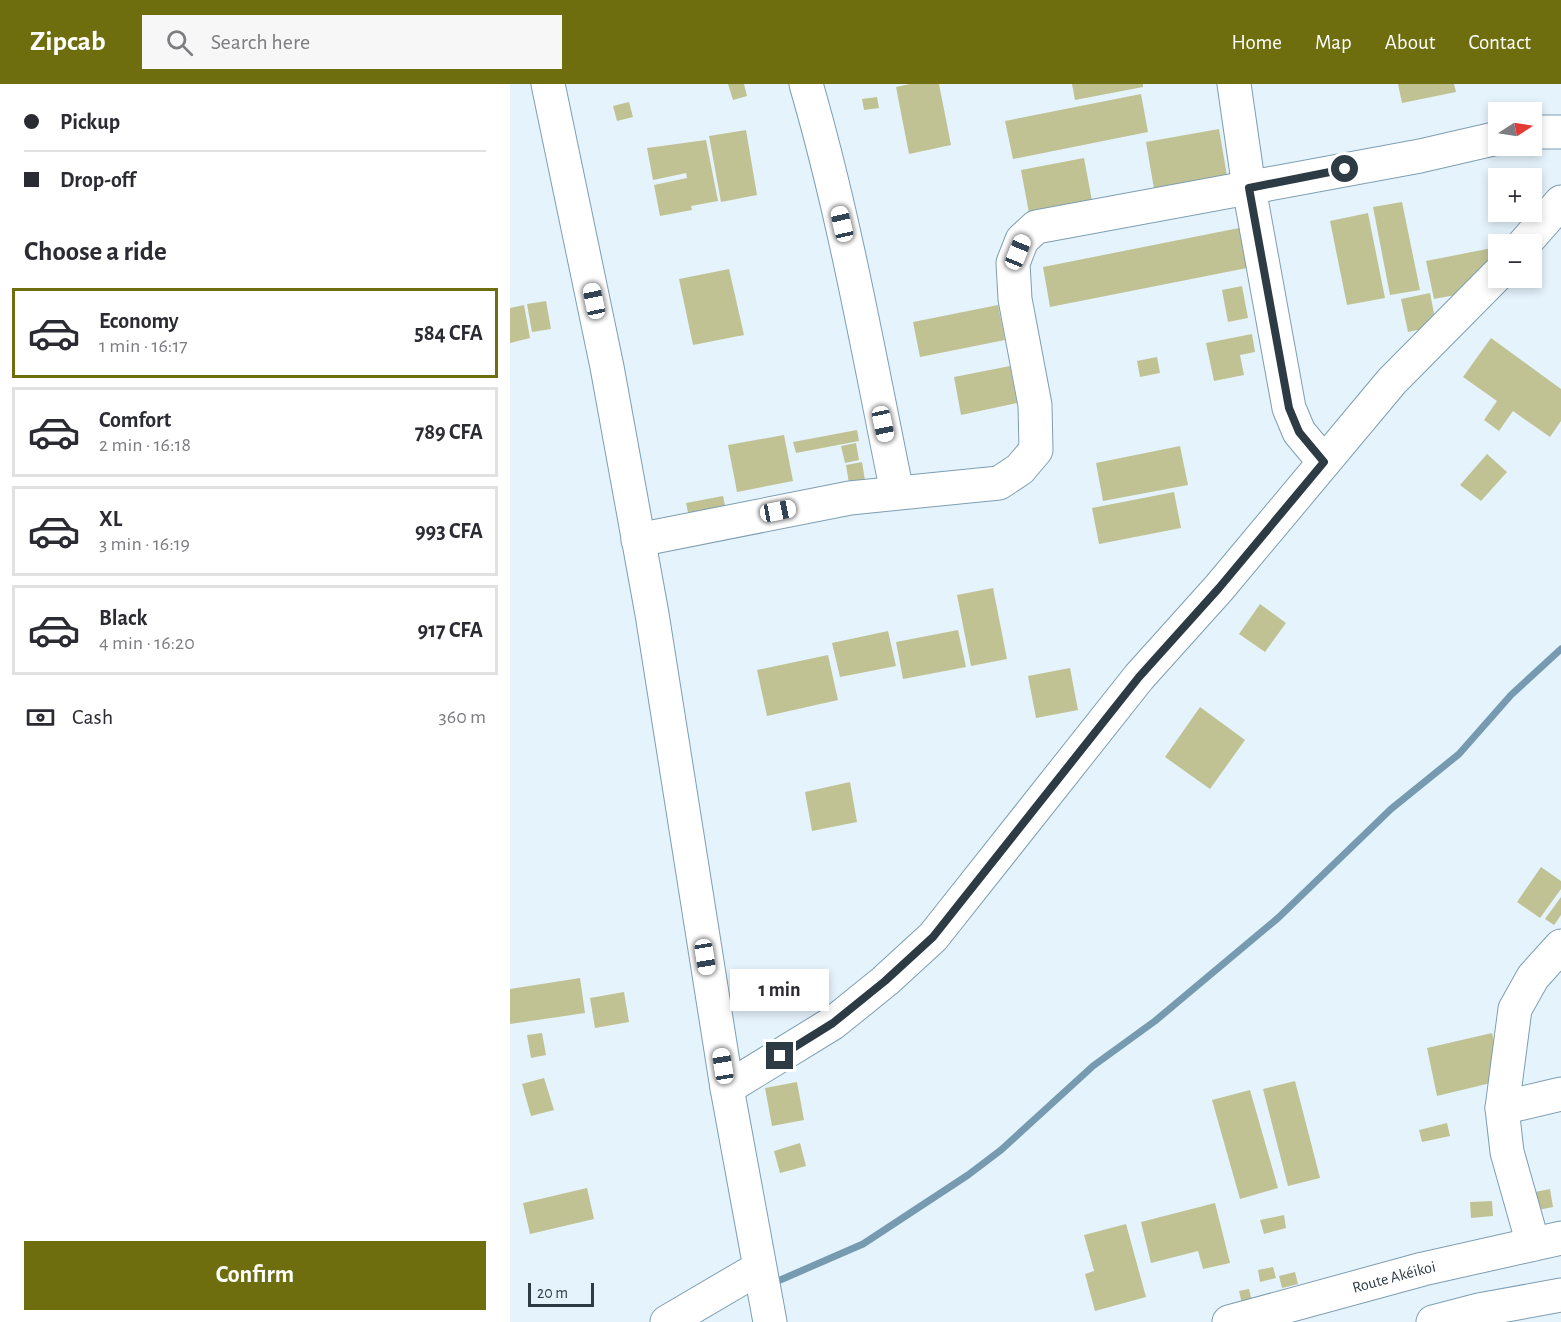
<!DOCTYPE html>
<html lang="en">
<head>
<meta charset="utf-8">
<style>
  :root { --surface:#fff; --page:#f7f7f7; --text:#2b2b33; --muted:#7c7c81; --line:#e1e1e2; --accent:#6e6e0f }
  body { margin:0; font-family:"Alegreya Sans",sans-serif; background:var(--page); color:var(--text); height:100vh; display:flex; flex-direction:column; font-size:22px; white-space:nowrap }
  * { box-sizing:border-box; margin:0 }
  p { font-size:20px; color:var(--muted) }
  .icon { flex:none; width:33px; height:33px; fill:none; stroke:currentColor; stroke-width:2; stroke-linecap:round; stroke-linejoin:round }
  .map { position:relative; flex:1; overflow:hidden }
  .drawer { display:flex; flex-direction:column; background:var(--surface); width:510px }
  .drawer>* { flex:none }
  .banner { display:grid; align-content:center; height:132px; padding:0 24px; background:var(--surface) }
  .needle { width:39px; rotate:78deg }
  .fabs { position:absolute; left:978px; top:18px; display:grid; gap:12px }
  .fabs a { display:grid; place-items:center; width:54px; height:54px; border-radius:0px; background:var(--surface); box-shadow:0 3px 9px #0003; font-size:30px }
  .scale { position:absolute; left:18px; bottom:15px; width:66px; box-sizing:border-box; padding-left:6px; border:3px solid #2d3b44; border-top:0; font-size:16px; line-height:21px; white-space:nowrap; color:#2d3b44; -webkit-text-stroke:4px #e5f3fc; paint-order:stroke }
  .end { position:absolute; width:27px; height:27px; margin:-14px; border:8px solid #2d3b44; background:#fff; box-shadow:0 0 0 3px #fff }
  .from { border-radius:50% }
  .bubble { position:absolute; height:42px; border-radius:0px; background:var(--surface); box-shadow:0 3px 9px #0003; font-size:20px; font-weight:600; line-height:42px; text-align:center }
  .car { position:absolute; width:18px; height:36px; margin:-18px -9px; border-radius:8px; box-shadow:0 0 4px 2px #0007; background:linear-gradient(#fff 24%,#345 0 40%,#fff 0 76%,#345 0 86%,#fff 0) }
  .banner b { display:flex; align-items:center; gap:21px; height:57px; font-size:22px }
  .banner b+b { border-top:2px solid var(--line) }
  .banner i { width:15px; height:15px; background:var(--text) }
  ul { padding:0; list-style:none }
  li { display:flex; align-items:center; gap:18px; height:90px; margin:0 12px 9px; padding:0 12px; border:3px solid var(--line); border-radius:0px }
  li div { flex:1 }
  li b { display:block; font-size:22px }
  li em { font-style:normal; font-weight:600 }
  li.on { border-color:var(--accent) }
  li>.icon { width:54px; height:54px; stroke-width:1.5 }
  h2 { padding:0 24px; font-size:27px; line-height:72px }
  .pay { display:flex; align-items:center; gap:15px; height:66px; padding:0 24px; font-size:22px }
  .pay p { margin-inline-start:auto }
  .cta { display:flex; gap:12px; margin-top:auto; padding:12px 24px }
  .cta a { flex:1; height:69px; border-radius:0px; background:var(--accent); color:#fff; font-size:24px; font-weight:600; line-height:69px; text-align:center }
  header { display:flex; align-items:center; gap:36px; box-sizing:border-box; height:84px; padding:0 30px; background:var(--accent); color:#fff }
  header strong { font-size:28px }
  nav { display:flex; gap:33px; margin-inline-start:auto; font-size:21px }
  .search { width:420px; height:54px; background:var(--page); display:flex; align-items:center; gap:15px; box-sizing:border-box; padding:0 21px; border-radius:0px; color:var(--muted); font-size:22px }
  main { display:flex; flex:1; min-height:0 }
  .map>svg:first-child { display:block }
</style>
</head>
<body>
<header>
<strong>Zipcab</strong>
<div class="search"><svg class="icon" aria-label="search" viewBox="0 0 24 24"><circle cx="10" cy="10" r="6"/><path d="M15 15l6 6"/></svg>Search here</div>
<nav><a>Home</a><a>Map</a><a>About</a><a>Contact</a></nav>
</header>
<main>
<section class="drawer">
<div class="banner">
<b><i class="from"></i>Pickup</b>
<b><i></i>Drop-off</b>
</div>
<h2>Choose a ride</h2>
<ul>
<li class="on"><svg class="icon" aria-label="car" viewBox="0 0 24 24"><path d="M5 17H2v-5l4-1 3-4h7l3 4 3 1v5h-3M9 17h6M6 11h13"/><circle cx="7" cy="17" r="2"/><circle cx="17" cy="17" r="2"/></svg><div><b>Economy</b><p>1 min · 16:17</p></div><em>584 CFA</em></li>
<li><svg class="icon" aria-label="car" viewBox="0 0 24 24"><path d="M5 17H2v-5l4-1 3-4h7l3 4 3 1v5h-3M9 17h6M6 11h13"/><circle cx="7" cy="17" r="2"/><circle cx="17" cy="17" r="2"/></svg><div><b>Comfort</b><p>2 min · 16:18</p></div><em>789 CFA</em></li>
<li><svg class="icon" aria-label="car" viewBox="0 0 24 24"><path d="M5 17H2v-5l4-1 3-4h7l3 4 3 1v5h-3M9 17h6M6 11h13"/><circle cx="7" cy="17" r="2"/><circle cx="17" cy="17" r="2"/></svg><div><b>XL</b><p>3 min · 16:19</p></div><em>993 CFA</em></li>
<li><svg class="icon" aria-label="car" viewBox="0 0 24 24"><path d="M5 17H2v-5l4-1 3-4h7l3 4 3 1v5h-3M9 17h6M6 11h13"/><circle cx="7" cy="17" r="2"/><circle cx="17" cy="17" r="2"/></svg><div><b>Black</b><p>4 min · 16:20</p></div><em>917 CFA</em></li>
</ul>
<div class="pay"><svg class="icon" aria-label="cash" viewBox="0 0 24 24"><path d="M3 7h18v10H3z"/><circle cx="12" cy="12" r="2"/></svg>Cash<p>360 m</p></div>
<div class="cta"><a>Confirm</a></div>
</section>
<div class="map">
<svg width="1051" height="1238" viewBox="0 0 1051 1238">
  <rect width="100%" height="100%" fill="#e5f3fc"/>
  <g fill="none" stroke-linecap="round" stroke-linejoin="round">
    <path stroke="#769ab0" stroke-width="7" d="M261,1200l92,-40 105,-69 33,-25 92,-84 62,-45 123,-103 113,-109 68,-55 52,-59 50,-46"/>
  </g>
  <path fill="#c0c294" d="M218,0h16l3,12 -14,4z
    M400,0h29l12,61 -42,9 -13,-67z
    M562,0h71v3l-68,13z
    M888,0h56l2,8 -54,11z
    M631,10l7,38 -135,27 -8,-38z
    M367,13l2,11 -15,2 -2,-11z
    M119,18l4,15 -16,4 -4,-15z
    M709,45l8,47 -73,13 -8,-47z
    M236,46l11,65 -36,7 -12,-66z
    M196,56l12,61 -27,5 1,4 -32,6 -6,-31 33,-7 -1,-5 -33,7 -6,-32z
    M574,74l8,43 -63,12 -8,-43z
    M892,118l18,88 -30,5 -17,-88z
    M858,129l17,85 -38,7 -17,-84z
    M729,144l8,40 -197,39 -7,-40z
    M982,164l5,26 -25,18 -38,7 -8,-38z
    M219,185l15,66 -51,10 -14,-66z
    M732,202l6,32 -20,4 -6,-32z
    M920,209l8,41 -11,-6 -19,4 -7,-33z
    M36,217l5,28 -19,3 -5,-28z
    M14,221l6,33 -20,5v-35z
    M488,221l7,35 -85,17 -7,-35z
    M742,250l3,18 -15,3 4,20 -30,6 -8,-38z
    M981,254l70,51v32l-11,16 -37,-26 -14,20 -15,-11 13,-19 -34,-24z
    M647,273l3,16 -20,4 -3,-16z
    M500,282l7,37 -56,12 -7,-38z
    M347,346l2,11 -63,12 -3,-11z
    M274,351l9,46 -56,11 -9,-47z
    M346,359l3,17 -14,3 -4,-17z
    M670,362l8,39 -85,16 -7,-38z
    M977,370l20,18 -26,29 -21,-16z
    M352,378l5,31 -16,3 -5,-31z
    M664,408l7,36 -82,16 -7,-36z
    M213,412l3,14 -37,7 -3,-14z
    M483,504l14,71 -36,7 -14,-71z
    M750,520l26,19 -21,29 -26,-18z
    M448,546l8,37 -63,12 -7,-37z
    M378,547l8,35 -56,11 -8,-34z
    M318,571l10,45 -71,16 -10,-46z
    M560,584l8,42 -42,8 -8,-42z
    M690,623l45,33 -35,49 -45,-32z
    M340,698l7,40 -45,9 -7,-39z
    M1031,783l20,14v8l-21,29 -23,-16z
    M1051,813v18l-7,10 -9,-6z
    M70,894l5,35 -75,11v-35z
    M114,908l5,30 -34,6 -5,-30z
    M32,949l4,22 -15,3 -4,-23z
    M982,949l11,47 -66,16 -10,-48z
    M34,994l10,32 -23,6 -9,-32z
    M785,997l25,97 -32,8 -25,-97z
    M287,998l7,38 -32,6 -7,-38z
    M740,1006l28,98 -38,11 -28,-99z
    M937,1039l3,13 -28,6 -3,-12z
    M290,1059l6,23 -26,7 -6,-22z
    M77,1104l7,31 -64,15 -7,-31z
    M1040,1105l3,18 -15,3 -3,-18z
    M982,1117l1,15 -22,2 -1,-16z
    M705,1119l15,60 -27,6 -5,-18 -47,12 -10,-41z
    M774,1131l2,13 -22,6 -4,-14z
    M616,1140l20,73 -51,14 -10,-37 9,-3 -10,-36z
    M763,1183l3,11 -16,4 -2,-12z
    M785,1188l3,12 -16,4 -3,-12z
    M739,1205l4,17 -10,2 -4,-17z"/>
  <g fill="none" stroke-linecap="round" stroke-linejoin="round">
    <defs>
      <g id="minor">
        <path d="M38,0l59,283 45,247 75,474 43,234"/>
        <path d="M296,0c39,134 63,272 91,408"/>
        <path d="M724,0l15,104 40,220 10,24 25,30"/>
        <path d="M1022,48h29"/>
        <path d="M1014,160l37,-42"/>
        <path d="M128,456l212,-42 149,-15 21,-14 16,-19 -1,-45 -20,-106 -2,-36 9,-23 14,-13 384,-71 78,-18"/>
        <path d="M217,1004l106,-65 52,-42 48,-44 206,-260 80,-89 173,-207 106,-107"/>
        <path d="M992,1024l59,-14"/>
        <path d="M1023,1160l-26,-92 -5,-44 13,-99 18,-32 28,-31"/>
        <path d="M157,1238l92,-54"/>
        <path id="s1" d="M719,1238l194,-53 138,-31"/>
        <path d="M923,1238l46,-12 82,-15"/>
      </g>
    </defs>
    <use href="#minor" stroke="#7d9eb2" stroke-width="35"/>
    <use href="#minor" stroke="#fff" stroke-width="33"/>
  </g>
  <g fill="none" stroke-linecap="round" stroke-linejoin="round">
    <path stroke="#2d3b44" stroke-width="8" d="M270,972l53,-33 52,-42 48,-44 206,-260 80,-89 105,-126 -25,-30 -10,-24 -40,-220 96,-19"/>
  </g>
  <g text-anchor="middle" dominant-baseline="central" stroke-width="5" stroke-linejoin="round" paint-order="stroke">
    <g font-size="16" fill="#2d3b44" stroke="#e5f3fc">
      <text stroke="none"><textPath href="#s1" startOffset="171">Route Akéikoi</textPath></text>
    </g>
  </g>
</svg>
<div class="fabs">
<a><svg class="needle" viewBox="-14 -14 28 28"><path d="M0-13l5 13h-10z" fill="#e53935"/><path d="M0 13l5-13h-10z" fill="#7c7c81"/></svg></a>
<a>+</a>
<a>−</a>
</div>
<div class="scale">20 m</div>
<i class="end from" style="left:835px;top:85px"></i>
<i class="end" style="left:270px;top:972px"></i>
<div class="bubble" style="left:220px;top:885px;width:99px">1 min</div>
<i class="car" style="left:332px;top:140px;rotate:347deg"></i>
<i class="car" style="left:508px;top:168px;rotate:22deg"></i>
<i class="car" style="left:84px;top:217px;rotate:348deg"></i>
<i class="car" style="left:373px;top:340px;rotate:168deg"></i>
<i class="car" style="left:268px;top:427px;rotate:79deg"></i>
<i class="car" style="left:195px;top:873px;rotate:171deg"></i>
<i class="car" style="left:213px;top:982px;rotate:351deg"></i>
</div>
</main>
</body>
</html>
